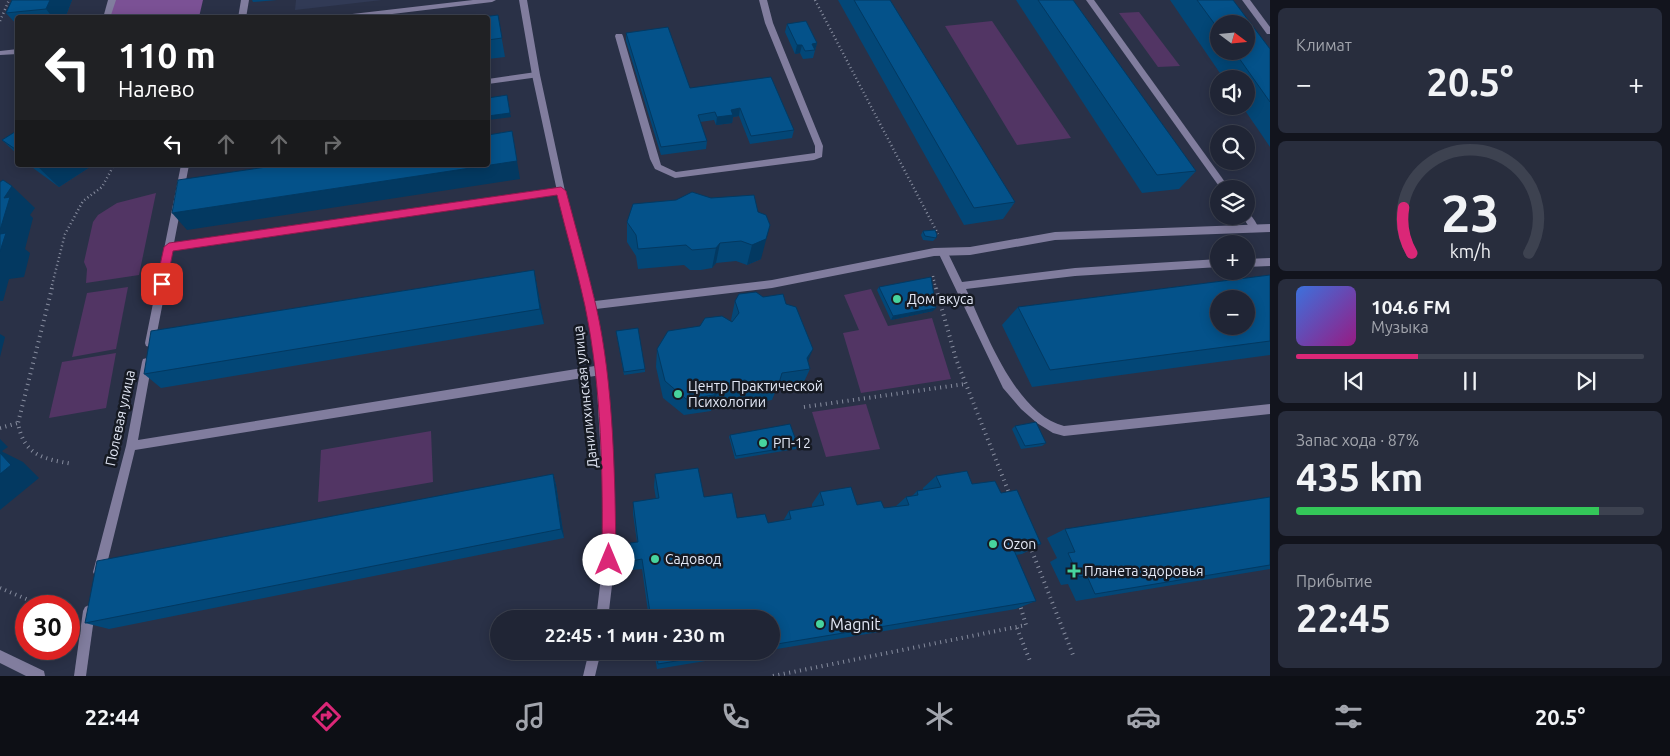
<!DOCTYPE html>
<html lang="ru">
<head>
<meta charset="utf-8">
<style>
  body { margin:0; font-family:Ubuntu,sans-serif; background:#282d3d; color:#f1f3f6; height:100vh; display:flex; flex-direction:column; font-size:19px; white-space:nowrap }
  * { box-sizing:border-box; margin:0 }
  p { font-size:16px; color:#a2a5ad }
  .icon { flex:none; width:28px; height:28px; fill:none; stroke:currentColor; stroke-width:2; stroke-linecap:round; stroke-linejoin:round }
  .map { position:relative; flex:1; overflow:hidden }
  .details { display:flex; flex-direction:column; gap:8px; padding:8px; background:#12141d; width:400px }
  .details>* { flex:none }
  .banner { position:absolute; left:15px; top:15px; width:475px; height:152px; border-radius:5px; box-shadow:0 2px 12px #0003,0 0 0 1px #3d4250; background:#202124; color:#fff; overflow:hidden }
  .needle { width:32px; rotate:106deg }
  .buttons { position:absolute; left:1210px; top:15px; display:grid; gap:10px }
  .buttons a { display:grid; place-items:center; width:45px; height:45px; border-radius:50%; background:#202535; box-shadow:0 2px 12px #0003,0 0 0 1px #3d4250; font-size:25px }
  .speed { position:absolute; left:15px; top:595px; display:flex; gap:10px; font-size:25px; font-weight:700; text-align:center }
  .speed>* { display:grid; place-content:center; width:65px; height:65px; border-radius:50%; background:#202535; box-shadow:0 2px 12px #0003,0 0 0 1px #3d4250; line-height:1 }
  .speed .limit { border:8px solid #d22; background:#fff; color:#111 }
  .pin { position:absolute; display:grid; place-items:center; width:42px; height:42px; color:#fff; margin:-21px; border-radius:10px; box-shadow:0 2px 8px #0006 }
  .me { position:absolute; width:55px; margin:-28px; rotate:0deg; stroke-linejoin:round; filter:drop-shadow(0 0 4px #0008) }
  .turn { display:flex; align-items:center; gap:18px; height:105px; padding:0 20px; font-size:22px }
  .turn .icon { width:65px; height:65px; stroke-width:2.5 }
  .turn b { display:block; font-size:35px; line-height:42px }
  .lanes { display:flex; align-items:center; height:48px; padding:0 20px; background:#0003; justify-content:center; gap:25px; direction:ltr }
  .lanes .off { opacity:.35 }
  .big { font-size:38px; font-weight:600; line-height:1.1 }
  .details .card { flex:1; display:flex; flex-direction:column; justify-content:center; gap:8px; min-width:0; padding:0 18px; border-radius:8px; background:#282d3d }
  .details .dial { align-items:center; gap:0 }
  .dial svg { height:130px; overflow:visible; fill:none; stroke:#3d4250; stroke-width:7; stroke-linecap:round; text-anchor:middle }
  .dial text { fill:#f1f3f6; stroke:none }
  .song { display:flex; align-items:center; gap:15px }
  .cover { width:60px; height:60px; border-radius:8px; background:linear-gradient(135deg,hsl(220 70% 55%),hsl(310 70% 35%)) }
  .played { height:5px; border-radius:2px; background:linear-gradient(90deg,#db2777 35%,#3d4250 35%) }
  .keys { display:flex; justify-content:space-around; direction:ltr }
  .heat { display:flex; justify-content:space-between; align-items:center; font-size:28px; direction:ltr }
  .charge { height:8px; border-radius:4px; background:linear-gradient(90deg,#34c759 87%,#3d4250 0) }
  .trip { position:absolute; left:490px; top:610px; width:290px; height:50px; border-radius:25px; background:#202535; box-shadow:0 2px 12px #0003,0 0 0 1px #3d4250; font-weight:600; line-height:50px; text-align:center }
  .dock { display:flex; height:80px; justify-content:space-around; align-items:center; background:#0d0f15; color:#a2a5ad }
  .dock .icon { width:35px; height:35px }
  .dock .on { color:#db2777 }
  .dock b { font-size:22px; color:#f1f3f6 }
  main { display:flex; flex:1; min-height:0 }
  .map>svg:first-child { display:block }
  .built { fill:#313a55 }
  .green { fill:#523564 }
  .forest { fill:#7b5195 }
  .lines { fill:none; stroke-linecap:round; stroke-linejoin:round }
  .path-far1 { stroke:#878d9f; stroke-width:2.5; stroke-dasharray:1 3; stroke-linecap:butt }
  .path { stroke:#878d9f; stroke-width:4; stroke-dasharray:1 4.5; stroke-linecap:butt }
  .service { fill:#817d9e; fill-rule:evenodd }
  .minor { fill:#817d9e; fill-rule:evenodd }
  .wall { fill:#034777; fill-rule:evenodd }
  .shaded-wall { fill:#033961 }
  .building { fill:#04528a; stroke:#033961; fill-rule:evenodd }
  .route { fill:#db2777; stroke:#8e194d }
  .poi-dot { fill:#47d49e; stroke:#161a23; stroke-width:2 }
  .labels { text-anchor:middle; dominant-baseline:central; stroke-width:5; stroke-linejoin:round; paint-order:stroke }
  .poi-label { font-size:14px; fill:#e3e8f6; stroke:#161a23; text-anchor:start }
  .street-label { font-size:14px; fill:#e3e8f6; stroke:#161a23 }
  .near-poi-label { font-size:16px; fill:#e3e8f6; stroke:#161a23; text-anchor:start }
</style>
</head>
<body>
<main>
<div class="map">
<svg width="1270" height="676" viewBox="0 0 1270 676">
  <rect width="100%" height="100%" fill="#2a3147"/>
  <polygon class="built" points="296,0 382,0 295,10"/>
  <g class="green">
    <polygon points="1139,12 1180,66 1158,67 1119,13"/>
    <polygon points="992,21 1071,138 1017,145 945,26"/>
    <polygon points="156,193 139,275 86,283 87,269 84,262 93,222 98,215 117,203"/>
    <polygon points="128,287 116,349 72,357 87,293"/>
    <polygon points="871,289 888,326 932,318 951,379 861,393 843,333 859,330 844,295"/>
    <polygon points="116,353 106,408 49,418 62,362"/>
    <polygon points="866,404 880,449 826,457 812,412"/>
    <polygon points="431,431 433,482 318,502 321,450"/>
  </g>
  <polygon class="forest" points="114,0 203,0 199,17 107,18"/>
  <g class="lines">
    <g class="path-far1">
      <polyline points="815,0 938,234"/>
      <polyline points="0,21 9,0"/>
      <polyline points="933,276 936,289"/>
      <polyline points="51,289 65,234 83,201 102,187 114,165"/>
    </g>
    <g class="path">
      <path d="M52,288L18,423C24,456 44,459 73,464"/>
      <polyline points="936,288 956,359 1009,493"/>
      <polyline points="804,407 965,384"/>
      <polyline points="0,428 18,423"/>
      <polyline points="1030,546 1073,655"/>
      <polyline points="0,588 43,606"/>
      <polyline points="1017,628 1030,661"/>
      <polyline points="773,676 1026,625 1020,605"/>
    </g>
    <g class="service">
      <polygon points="108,0 116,0 110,18 103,18"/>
      <polygon points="241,0 249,0 246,18 238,18"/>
      <polygon points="759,0 767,0 773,23 823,146 822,157 814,160 675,178 655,169 650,159 615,36 616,34 622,34 623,36 661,165 676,172 815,153 815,146 765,23"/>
      <polygon points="1086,0 1094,0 1230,189 1221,189"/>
      <polygon points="1242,0 1250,0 1270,27 1270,34 1267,34"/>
      <polygon points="536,72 540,75 539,77 488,84 488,79"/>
      <polygon points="181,165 189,165 174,243 561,188 565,191 561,194 173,250 155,343 154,346 150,347 146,346 145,343"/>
      <path d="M1246,213C1252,214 1256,223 1259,228L1257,230H1251L1242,216H1246Z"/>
      <path d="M943,248L946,249L962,282L1075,268L1219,259V267L1075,276L966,289C985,330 1016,415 1064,426L1270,404V414L1064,436L1053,433L1037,423L1021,409L1003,388L938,252Z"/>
      <polygon points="1270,258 1270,266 1246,267 1246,259"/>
      <polygon points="147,358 151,359 152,362 138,440 601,365 605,367 606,370 605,373 601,375 135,450 105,572 103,576 99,578 95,576 93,572 126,446 142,362 143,359"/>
      <polygon points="89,605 93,607 95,611 86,676 74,676 83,611 85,607"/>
      <polygon points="0,650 44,671 45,676 26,676 0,663"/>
    </g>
    <g class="minor">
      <polygon points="473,0 496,0 492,2 359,18 332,18 335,16"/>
      <polygon points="519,0 527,0 540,75 565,191 595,301 772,280 934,248 970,247 1055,232 1270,224 1270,232 1055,240 970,255 934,256 772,288 596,309 606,370 615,495 615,560 608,619 596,619 603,560 603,495 596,370 586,306 557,191 532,75"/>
      <polygon points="18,49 18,54 0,55 0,51"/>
      <polygon points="589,651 601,651 595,676 583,676"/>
    </g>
  </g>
  <g class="wall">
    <polygon points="12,0 72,0 65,18 18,18 18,26 6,13"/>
    <polygon points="252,0 277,0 253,2"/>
    <polygon points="838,0 890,0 1015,202 1003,219 964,225"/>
    <polygon points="1016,0 1073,0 1196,171 1179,189 1142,193"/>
    <path d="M1170,0H1233L1270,49V147L1242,106H1246V79H1224ZM1219,24L1246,51H1219Z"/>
    <polygon points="488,18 501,34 505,57 488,59"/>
    <polygon points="787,24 817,43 813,58 803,59 800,53 795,54 785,32"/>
    <polygon points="626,33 690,88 794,130 792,138 750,144 739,116 733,117 732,123 716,125 714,120 700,122 707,141 706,149 661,155 626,41"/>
    <polygon points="18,130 18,155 2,140"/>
    <polygon points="29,165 93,165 59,187"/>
    <polygon points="754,195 761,259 747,265 736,261 716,263 712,268 701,270 690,270 684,265 638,269 636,256 627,242 627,222 711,198"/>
    <polygon points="923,231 936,238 933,241 923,240 921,235"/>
    <polygon points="534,270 544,324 161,388 144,374"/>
    <polygon points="1270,275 1270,355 1032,387 1002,325 1018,307"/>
    <polygon points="879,287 933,311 891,320 877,290"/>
    <polygon points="735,301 808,362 810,369 802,386 776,390 772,400 751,403 740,397 715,401 711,411 684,415 663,398 656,367 657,349 732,321 731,320"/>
    <polygon points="616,331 645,369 645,372 624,375"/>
    <polygon points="1015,426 1046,443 1042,446 1021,449 1012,429"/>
    <polygon points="730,435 798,446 796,449 735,459 729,437"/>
    <polygon points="553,474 556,485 564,538 109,629 85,623"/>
    <polygon points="655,474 704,497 737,518 768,523 783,521 789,511 812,507 812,504 820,492 857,505 884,508 896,506 906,497 912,496 917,491 923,490 923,488 936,476 972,484 1001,493 1041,544 1022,554 1016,555 1036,601 1016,609 771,650 771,619 649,619 642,569 632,570 630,554 630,543 637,542 633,514 633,502 656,499 654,487"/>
    <polygon points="1270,497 1270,569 1076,601 1068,584 1061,585 1050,562 1057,558 1047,538 1065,529"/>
    <polygon points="654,651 765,651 657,669"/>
  </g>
  <g class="shaded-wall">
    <polygon points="50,0 72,0 65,18 53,18 46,9"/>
    <polygon points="817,43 815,50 812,44"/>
    <polygon points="797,45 802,45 800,53 795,54"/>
    <polygon points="740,108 739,116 733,117 732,123 716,125 717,117 731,110"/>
    <polygon points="510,113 511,117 488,120 488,116"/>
    <polygon points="512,131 520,179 187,230 172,213"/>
    <polygon points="41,165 93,165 59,187 38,167"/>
    <polygon points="12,186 35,208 30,215 33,218 25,249 30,253 24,277 9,279 3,301 0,301 0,230 4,198"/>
    <polygon points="770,225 761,259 747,265 752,245"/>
    <polygon points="720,243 716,263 712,268 716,248"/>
    <polygon points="534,270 537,286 544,324 540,309"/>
    <polygon points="936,308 933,311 891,320 893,316"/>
    <polygon points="0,334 5,337 0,357"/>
    <polygon points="813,349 806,366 807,358"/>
    <polygon points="719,385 715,401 711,411 714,395"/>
    <polygon points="0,439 8,447 2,451 3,452 23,462 39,478 0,510"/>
    <polygon points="553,474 556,485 564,538 561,529"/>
  </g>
  <g class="building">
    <polygon points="12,0 50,0 46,9 6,13"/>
    <polygon points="854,0 890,0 1015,202 974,208"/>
    <polygon points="1038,0 1073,0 1196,171 1157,175"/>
    <polygon points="1197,0 1233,0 1270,49 1270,102 1234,51 1246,51 1246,24 1219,24 1219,30"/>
    <polygon points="498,15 502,38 488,40 488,18 475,18"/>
    <polygon points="806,21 817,43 812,44 815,50 805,51 802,45 797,45 787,24"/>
    <polygon points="668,27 690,88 771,77 794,130 751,136 740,108 731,110 733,115 717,117 715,112 698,115 707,141 661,147 626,33"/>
    <polygon points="507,95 510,113 488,116 488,98"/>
    <polygon points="18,130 18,151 2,140"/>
    <polygon points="512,131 517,161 172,213 178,180 280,165 488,165 488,135"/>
    <polygon points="3,180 12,186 4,198 10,197 0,230 0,182"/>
    <polygon points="692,192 711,198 754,195 758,212 766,215 770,225 766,239 752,245 741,241 720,243 716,248 692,250 686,245 638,249 636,235 627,222 633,204 676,200"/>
    <polygon points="935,230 937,235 936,238 925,236 923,231"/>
    <polygon points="6,233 2,245 0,252 0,234"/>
    <polygon points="534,270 540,309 144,374 151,331"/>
    <path d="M1270,275V341L1050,370L1018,307ZM1219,299H1246V326H1219Z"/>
    <polygon points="931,277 936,308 893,316 879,287"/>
    <polygon points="756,292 763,297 783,294 786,304 796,307 813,349 807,358 810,369 782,373 779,383 757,387 745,380 719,385 714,395 686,399 665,381 657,349 668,331 700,326 705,318 722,316 732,322 739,313 735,301 739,294"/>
    <polygon points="638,328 645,369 624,372 616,331"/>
    <polygon points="1036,422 1046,443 1025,446 1015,426"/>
    <polygon points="790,424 798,446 736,456 730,435"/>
    <polygon points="0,453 11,465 0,474"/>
    <polygon points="698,468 704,497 732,493 737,518 765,514 768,523 791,519 789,511 824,505 820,492 851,487 857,505 881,501 884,508 909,505 906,497 918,495 917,491 941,487 936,476 967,471 972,484 995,481 1001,493 1017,490 1041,544 1013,548 1036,601 771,645 771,619 651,619 642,559 632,561 630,543 638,542 633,502 659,498 655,474"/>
    <polygon points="553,474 561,529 85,623 97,561"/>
    <polygon points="1270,497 1270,565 1095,594 1087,576 1079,577 1068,553 1075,552 1065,529"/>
    <polygon points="656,651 736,651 658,664"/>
  </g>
  <path class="route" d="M561,187L566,191C576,229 587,267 596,306C614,385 615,479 616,560L614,565L609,567L604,565L602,560C603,477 602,388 585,306C577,269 566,232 557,195L173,251L166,287H158L156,284L164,247L169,243Z"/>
  <g class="poi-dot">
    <circle cx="897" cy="299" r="5"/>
    <circle cx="678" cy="394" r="5"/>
    <circle cx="763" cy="443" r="5"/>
    <circle cx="993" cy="544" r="5"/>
    <circle cx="655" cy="559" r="5"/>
    <path d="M1071.5 563.5h5v5h5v5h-5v5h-5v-5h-5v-5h5z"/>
    <circle cx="820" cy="624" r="5"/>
  </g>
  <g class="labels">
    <g class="poi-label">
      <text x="907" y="299">Дом вкуса</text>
      <text x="688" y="386">Центр Практической<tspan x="688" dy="16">Психологии</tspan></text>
      <text x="773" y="443">РП-12</text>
      <text x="1003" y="544">Ozon</text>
      <text x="665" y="559">Садовод</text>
      <text x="1084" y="571">Планета здоровья</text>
    </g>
    <g class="street-label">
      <text transform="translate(585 397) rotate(-96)">Данилихинская улица</text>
      <text transform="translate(120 418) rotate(-78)">Полевая улица</text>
    </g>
    <g class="near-poi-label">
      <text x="830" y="624">Magnit</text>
    </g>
  </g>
</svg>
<div class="buttons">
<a><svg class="needle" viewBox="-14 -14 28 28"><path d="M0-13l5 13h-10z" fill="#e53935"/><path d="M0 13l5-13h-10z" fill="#a2a5ad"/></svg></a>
<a><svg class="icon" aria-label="sound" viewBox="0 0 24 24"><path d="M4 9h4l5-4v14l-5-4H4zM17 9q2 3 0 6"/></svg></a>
<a><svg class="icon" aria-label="search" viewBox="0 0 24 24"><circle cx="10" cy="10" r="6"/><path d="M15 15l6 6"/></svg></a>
<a><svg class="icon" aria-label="layers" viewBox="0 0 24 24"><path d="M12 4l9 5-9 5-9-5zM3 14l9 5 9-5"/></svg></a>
<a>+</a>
<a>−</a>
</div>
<div class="speed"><div class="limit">30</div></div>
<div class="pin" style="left:162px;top:284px;background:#d93025"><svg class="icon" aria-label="arrive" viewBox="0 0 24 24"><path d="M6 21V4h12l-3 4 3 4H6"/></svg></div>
<svg class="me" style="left:609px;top:560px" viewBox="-20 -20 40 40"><circle r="19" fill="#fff"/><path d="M0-13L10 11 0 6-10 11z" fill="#db2777"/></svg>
<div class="trip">22:45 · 1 мин · 230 m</div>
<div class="banner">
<div class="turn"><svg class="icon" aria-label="left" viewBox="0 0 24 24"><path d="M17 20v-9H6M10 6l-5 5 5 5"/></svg><div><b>110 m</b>Налево</div></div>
<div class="lanes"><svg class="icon" aria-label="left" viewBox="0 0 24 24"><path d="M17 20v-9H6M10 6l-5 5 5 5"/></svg><svg class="icon off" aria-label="ahead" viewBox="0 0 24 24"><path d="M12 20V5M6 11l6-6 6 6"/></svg><svg class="icon off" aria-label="ahead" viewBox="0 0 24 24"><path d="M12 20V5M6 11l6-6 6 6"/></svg><svg class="icon off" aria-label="right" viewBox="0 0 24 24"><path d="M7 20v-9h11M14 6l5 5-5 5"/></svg></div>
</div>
</div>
<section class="details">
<div class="card"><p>Климат</p>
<div class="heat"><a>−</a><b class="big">20.5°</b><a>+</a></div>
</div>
<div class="card dial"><svg viewBox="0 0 100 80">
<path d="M14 69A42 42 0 1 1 86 69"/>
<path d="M14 69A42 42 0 0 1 9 41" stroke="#db2777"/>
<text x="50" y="56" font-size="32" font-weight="700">23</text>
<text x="50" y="72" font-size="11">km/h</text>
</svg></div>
<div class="card">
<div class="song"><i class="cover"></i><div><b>104.6 FM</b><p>Музыка</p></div></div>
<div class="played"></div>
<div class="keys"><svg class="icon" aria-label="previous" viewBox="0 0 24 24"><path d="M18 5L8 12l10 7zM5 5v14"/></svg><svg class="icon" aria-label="pause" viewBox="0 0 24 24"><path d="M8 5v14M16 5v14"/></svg><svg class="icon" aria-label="next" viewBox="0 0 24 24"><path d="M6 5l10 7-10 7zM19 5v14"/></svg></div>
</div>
<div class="card"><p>Запас хода · 87%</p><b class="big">435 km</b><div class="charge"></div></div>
<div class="card"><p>Прибытие</p><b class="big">22:45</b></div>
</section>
</main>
<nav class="dock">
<b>22:44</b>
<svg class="icon on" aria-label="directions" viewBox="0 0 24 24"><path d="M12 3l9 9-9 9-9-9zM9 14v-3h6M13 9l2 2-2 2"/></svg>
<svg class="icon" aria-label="music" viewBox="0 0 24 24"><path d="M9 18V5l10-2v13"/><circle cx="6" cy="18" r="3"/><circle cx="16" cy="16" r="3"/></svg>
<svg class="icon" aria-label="phone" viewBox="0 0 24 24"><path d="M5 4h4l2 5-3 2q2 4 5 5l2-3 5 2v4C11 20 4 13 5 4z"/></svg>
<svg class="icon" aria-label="climate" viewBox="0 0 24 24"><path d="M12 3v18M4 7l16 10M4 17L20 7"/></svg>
<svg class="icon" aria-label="car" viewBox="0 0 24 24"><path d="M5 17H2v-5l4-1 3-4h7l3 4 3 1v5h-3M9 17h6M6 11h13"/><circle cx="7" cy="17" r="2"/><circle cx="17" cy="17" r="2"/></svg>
<svg class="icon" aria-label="filters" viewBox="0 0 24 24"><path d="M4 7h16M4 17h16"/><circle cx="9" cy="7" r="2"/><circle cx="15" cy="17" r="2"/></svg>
<b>20.5°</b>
</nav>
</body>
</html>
